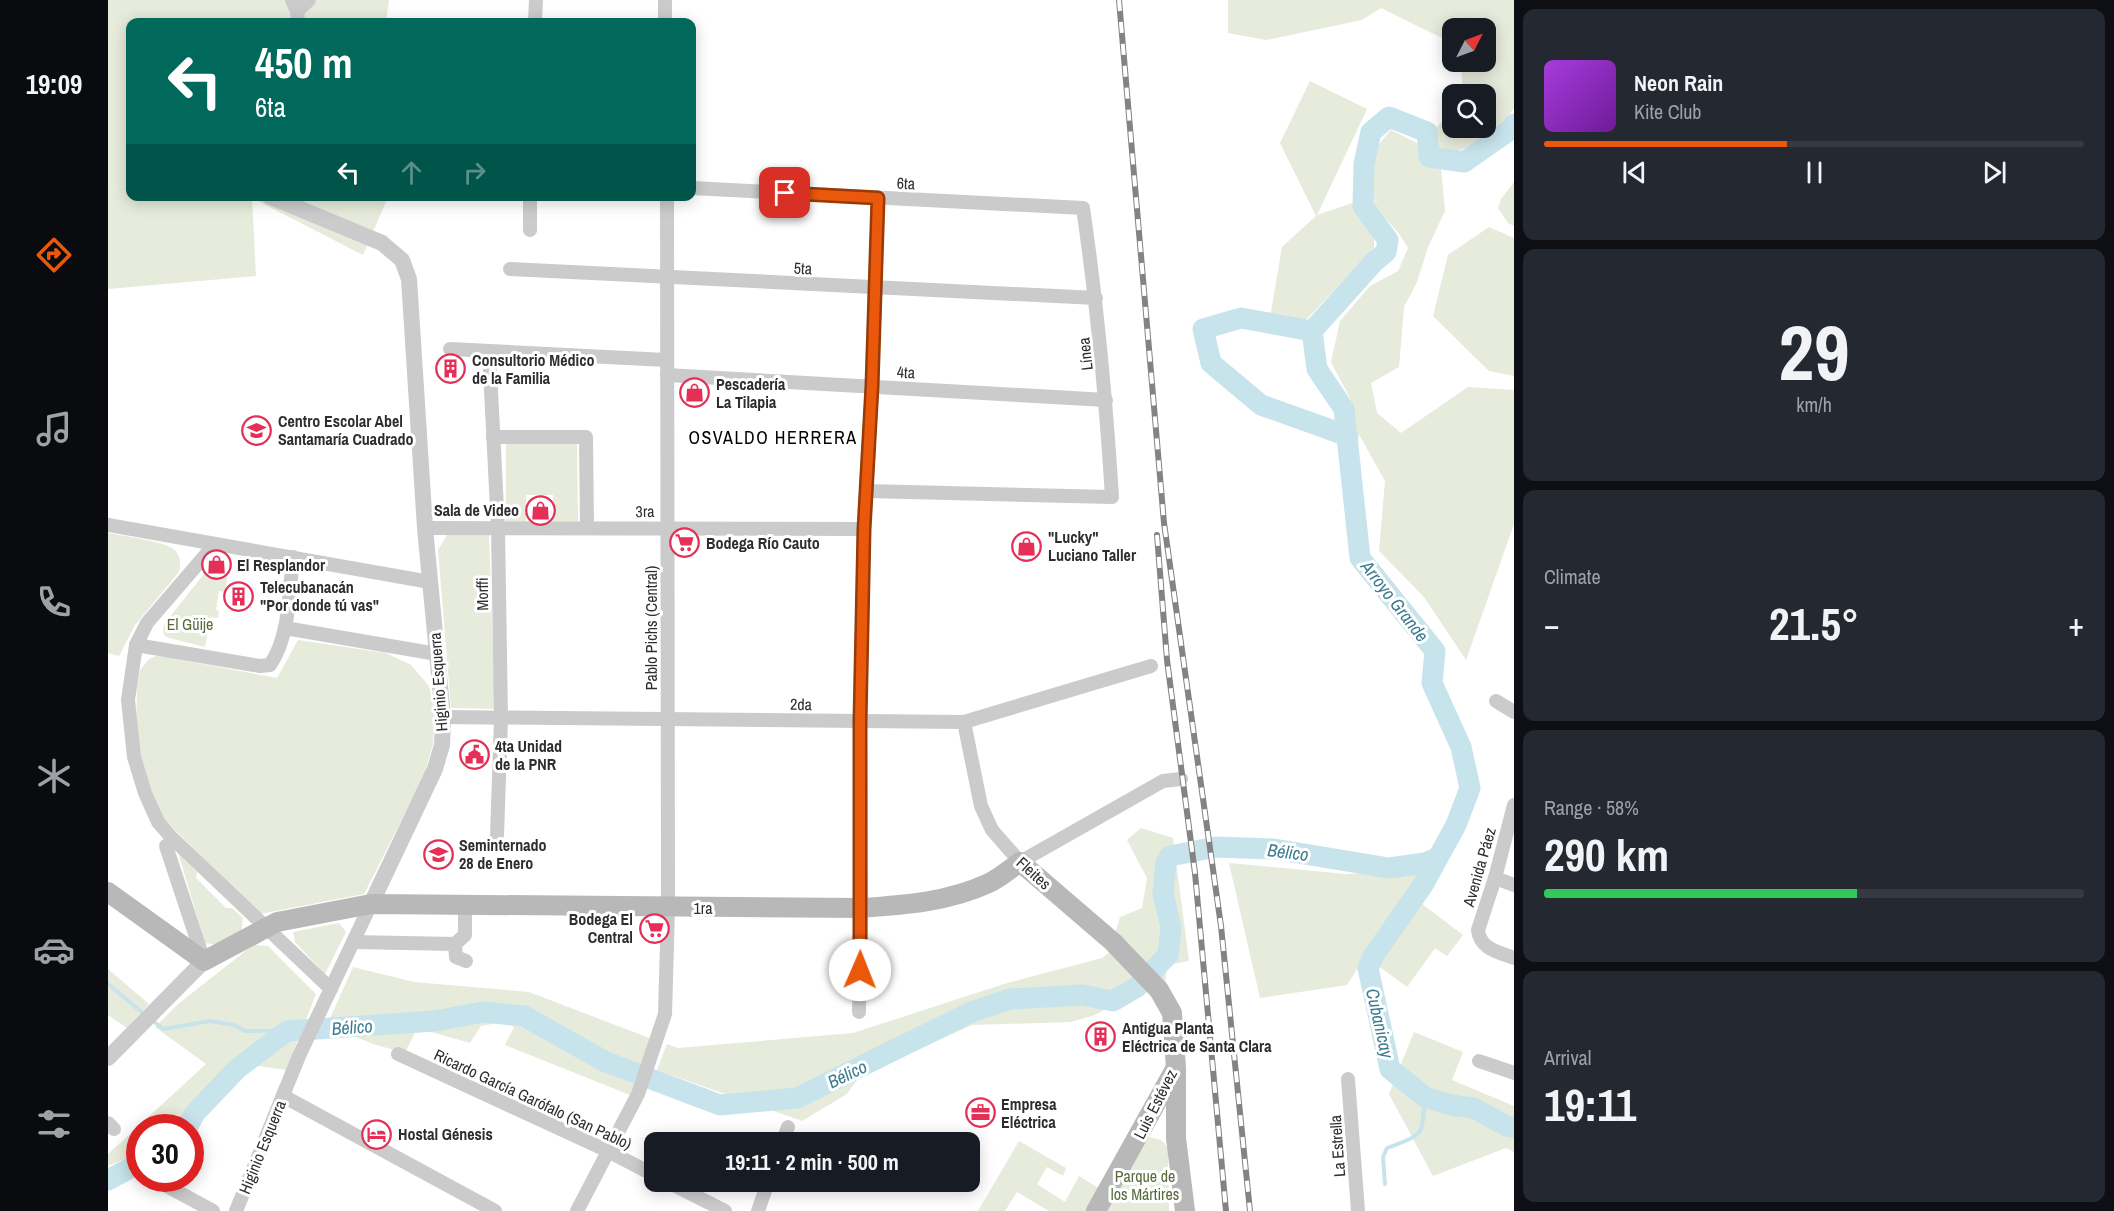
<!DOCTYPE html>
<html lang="en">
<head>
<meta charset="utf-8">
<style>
  body { margin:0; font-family:"Archivo Narrow",sans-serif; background:#242831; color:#f1f3f6; height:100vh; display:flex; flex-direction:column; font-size:22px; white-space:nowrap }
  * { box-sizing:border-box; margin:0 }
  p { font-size:20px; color:#9ea1a6 }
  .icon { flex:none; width:33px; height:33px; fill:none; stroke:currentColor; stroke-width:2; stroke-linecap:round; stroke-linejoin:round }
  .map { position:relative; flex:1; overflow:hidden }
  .drawer { display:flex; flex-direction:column; gap:9px; padding:9px; background:#0d0f14; width:600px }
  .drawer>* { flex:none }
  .banner { position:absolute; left:18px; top:18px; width:570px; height:183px; border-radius:12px; box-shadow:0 3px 15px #0003; background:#00695c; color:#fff; overflow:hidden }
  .needle { width:39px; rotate:48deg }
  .controls { position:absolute; left:1334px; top:18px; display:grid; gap:12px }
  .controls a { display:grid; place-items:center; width:54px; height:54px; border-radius:12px; background:#171b24; box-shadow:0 3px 15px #0003; font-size:30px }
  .speed { position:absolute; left:18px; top:1114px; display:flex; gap:12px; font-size:30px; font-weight:700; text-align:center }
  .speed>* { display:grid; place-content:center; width:78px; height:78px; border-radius:50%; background:#171b24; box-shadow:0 3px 15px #0003; line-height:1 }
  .speed .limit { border:9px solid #d22; background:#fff; color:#111 }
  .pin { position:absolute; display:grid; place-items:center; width:51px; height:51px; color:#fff; margin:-26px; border-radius:12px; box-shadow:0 3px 9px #0006 }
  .me { position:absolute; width:66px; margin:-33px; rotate:1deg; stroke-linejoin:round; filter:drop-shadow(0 0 4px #0008) }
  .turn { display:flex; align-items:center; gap:21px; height:126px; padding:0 30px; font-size:27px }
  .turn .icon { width:78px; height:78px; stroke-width:2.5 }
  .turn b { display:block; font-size:42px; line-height:51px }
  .lanes { display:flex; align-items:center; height:57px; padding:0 30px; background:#0003; justify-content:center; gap:30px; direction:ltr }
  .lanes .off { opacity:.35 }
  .big { font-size:45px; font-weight:800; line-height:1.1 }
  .drawer .widget { flex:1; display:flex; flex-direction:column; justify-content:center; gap:9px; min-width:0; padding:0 21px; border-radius:12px; background:#242831 }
  .drawer .dial { align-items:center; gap:0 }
  .dial b { font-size:78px; line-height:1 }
  .song { display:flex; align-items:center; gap:18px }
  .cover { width:72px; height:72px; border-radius:9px; background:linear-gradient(135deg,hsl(280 70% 55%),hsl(280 70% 35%)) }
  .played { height:6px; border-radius:3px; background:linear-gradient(90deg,#ea580c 45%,#363941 45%) }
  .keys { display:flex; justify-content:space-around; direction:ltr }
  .heat { display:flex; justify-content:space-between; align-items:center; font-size:33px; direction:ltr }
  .charge { height:9px; border-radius:4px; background:linear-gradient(90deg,#34c759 58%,#363941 0) }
  .trip { position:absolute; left:536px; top:1132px; width:336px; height:60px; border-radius:12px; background:#171b24; box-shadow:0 3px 15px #0003; font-weight:800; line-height:60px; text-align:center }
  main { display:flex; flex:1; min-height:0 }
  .tab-bar { display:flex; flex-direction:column; width:108px; justify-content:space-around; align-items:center; background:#090b0e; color:#9ea1a6 }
  .tab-bar .icon { width:42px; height:42px }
  .tab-bar .current { color:#ea580c }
  .tab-bar b { font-size:27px; color:#f1f3f6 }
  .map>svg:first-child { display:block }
  .green { fill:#e6ebdb }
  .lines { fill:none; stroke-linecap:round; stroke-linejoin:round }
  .stream { stroke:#c7e3eb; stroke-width:4 }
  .river { stroke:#c7e3eb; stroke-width:21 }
  .minor { stroke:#cbcbcb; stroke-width:14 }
  .tertiary { stroke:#cbcbcb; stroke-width:16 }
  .secondary { stroke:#b8b8b8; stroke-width:20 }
  .rail-casing { stroke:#838383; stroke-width:6 }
  .rail { stroke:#fff; stroke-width:4; stroke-dasharray:11; stroke-linecap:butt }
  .route-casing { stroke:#983908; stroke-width:15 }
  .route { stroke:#ea580c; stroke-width:10 }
  .labels { text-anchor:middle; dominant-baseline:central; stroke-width:6; stroke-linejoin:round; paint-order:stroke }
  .street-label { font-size:16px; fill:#2e2e2e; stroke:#fff }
  .poi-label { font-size:16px; font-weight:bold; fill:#2e2e2e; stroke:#fff; text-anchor:start }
  .park-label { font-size:16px; fill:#586a3b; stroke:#fff }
  .neighbourhood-label { font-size:18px; letter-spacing:1.5px; fill:#000; stroke:#fff }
  .water-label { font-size:18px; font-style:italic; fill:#3c7c90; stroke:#fff }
</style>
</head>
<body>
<main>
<nav class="tab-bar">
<b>19:09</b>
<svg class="icon current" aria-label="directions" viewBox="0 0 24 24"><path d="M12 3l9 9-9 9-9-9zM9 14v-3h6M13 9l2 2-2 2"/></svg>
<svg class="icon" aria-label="music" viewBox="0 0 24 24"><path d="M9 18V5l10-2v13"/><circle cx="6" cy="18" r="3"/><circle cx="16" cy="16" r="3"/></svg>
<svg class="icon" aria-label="phone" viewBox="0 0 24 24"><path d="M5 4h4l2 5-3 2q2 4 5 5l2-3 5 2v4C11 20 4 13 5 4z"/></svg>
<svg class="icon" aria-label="climate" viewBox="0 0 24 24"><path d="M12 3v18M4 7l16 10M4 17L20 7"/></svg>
<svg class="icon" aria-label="car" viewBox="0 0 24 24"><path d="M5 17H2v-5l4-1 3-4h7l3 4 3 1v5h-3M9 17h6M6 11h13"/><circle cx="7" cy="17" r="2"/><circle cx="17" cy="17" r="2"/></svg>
<svg class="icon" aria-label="filters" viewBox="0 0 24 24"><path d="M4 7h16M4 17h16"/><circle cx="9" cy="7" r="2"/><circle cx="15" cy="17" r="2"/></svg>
</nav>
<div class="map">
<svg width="1406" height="1211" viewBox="0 0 1406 1211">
  <rect width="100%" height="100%" fill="#fff"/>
  <g class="green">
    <polygon points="0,0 281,0 278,22 22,22 22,196 280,197 255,255 144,198 148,276 0,289"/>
    <polygon points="1120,0 1406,0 1406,108 1385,136 1350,151 1325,151 1327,129 1344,110 1344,128 1377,128 1377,94 1355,94 1353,62 1377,62 1377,28 1344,28 1344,43 1273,8 1254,20 1158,40 1120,33"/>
    <polygon points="1202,81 1259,109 1209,215 1244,203 1266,232 1266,248 1195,323 1162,318 1174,247 1208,216 1172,143"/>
    <polygon points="1283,130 1309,143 1314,160 1333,168 1337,211 1320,247 1309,282 1296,307 1291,367 1263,383 1269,413 1293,433 1360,387 1406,390 1406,524 1358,660 1316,597 1271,551 1277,481 1248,429 1243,400 1223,362 1232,321 1262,286 1290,271 1300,248 1292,235 1266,205 1262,176 1268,148"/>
    <polygon points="1406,182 1406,226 1400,223 1390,208 1393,199"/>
    <polygon points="1381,227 1406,238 1406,376 1381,371 1325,316 1340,255"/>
    <polygon points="398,443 469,443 470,521 445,521 445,495 418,495 418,521 398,521"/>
    <path d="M0,533C15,536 51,541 62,547C72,552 74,562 71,572L27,625L11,656L0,653Z"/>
    <polygon points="339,535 381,535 387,709 343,708 330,550"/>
    <polygon points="108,559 122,562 117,592 111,591 108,610 111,611 110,618 102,617 97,647 61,638 56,635 55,629 57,623"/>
    <polygon points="190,640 278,653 303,665 321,686 327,713 325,744 316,776 256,894 152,914 54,817 28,750 29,685 32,670 40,660 48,656 58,657 169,678"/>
    <polygon points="1033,828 1065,838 1081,961 1059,965 1057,985 1007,934 1012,917 1034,908 1039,878 1019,840"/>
    <polygon points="70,852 89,872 88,878 118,908 124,908 135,918 133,932 111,945 97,943"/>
    <polygon points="1121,863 1238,874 1312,871 1239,985 1152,998"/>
    <polygon points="1314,904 1355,935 1339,956 1327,948 1299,987 1269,965"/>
    <polygon points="231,923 238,932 217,974 187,942 185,932"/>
    <polygon points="145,945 160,946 208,994 178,1070 145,1065 118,1075 84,1111 79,1121 72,1128 32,1128 31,1153 0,1166 0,1154 98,1064 47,1027 69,1005"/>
    <polygon points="1003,951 1036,988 987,1015 963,1022 864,1025 751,1077 739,1094 694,1121 549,1070 559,1044 570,1048 745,1033 896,984 994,958"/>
    <polygon points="245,967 306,982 421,992 544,1039 522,1095 397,1045 406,1027 395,1022 373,1026 362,1043 309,1028 297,1053 265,1044 219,1025"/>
    <polygon points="0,969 41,1004 19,1028 0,1015"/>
    <polygon points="1306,1032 1355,1052 1344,1080 1406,1106 1406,1152 1398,1148 1325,1176 1281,1094"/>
    <polygon points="1042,1137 1053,1140 1060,1148 1061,1211 999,1211 1033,1140"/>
    <polygon points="911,1141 958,1168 955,1176 939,1167 929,1184 957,1202 971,1176 992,1189 978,1211 941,1211 909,1192 897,1211 870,1211"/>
  </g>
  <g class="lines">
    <g class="stream">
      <polyline points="0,984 36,1014"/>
      <polyline points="45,1021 55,1029 102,1021 126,1025 137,1031 179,1031"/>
      <path d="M1277,1184L1275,1157L1279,1148C1318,1133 1313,1138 1317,1097"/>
    </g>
    <g class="river">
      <polyline points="1406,124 1405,128 1356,162 1321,157 1319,132 1281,117 1263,132 1256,164 1255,206 1280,240 1278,252 1266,262 1204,331 1209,369 1236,409 1252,558 1327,651 1324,683 1353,747 1362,788 1348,825 1315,885 1266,955 1260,968 1282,1069 1317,1097 1343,1105 1365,1108 1399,1126 1406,1127"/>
      <polyline points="1204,331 1133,318 1095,329 1103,363 1153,405 1240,436"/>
      <polyline points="79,1128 87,1113 129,1069 179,1031 327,1021 375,1012 416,1016 498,1062 612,1105 689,1098 863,1012 902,999 974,995 1005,1001 1029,987 1060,955 1063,928 1055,893 1058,863 1062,856 1108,847 1166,849 1281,868 1317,863 1329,858"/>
      <polyline points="0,1180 32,1163"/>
    </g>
    <g class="minor">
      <polyline points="184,0 189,11 190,22"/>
      <polyline points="557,0 557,22"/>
      <polyline points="189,11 201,0"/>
      <polyline points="427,22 428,0"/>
      <path d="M584,188L975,208C989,304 998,400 1004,497L759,491"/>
      <polyline points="422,230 422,196"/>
      <polyline points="402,269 988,298"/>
      <polyline points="342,349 558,360"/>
      <polyline points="381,351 390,528 393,718 389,836"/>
      <polyline points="559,375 998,400"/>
      <polyline points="385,437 478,437 479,528"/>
      <polyline points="0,525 322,582"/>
      <polyline points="317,528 756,529"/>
      <polyline points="107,544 39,623 28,645 20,700 26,757 37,793 50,822 63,837 223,989"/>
      <polyline points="177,628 329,654"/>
      <path d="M28,645L152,666L162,665C182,636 181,592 185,557"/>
      <polyline points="1388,701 1406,712"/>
      <polyline points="335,717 856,722 1043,666"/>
      <polyline points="856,722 873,806 884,830 912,862 1055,781 1073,779"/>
      <path d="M1406,805L1387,878L1370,930C1372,949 1390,952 1406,958"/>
      <polyline points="58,846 96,961"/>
      <polyline points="1387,878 1406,885"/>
      <polyline points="245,942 347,944 357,935 357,906"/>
      <polyline points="347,944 348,957 358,961"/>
      <polyline points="751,1012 753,908 752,721 756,529 764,386 770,198"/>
      <polyline points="290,1054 500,1151 546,1175"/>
      <polyline points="1371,1061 1406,1073"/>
      <polyline points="1240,1079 1250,1211"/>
      <polyline points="175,1096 387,1211"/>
      <polyline points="0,1123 6,1129"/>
      <polyline points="674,1143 680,1127"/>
      <polyline points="46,1179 105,1211"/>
      <polyline points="560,1182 617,1211"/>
      <polyline points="128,1211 191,1056 263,904"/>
      <polyline points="469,1211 530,1094 557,1014 560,908 559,196"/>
      <polyline points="650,1211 660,1182"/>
    </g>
    <g class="tertiary">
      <polyline points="161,196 274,243 294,260 301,279 317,528 335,717 334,745 327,769 263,904"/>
      <polyline points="0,1058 96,961"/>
    </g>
    <g class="secondary">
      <path d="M0,892L96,961L169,922L263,904L753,908C797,905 840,902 881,883C892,878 902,869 912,862L1005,942L1051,990L1064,1013L1068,1068V1138L1077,1211"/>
      <polyline points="988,1211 1067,1069"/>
    </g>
    <defs>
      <g id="rail">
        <polyline points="1011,0 1056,523 1113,926 1142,1211"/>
        <polyline points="1049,535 1059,660 1087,873 1118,1211"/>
      </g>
    </defs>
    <use href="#rail" class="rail-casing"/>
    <use href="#rail" class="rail"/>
  </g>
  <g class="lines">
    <defs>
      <polyline id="route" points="677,193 770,198 764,386 756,529 752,721 752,970"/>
    </defs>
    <use href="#route" class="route-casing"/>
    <use href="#route" class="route"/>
  </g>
  <defs>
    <symbol id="building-ring" viewBox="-11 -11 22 22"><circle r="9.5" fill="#fff" stroke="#e52f57" stroke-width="1.5"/><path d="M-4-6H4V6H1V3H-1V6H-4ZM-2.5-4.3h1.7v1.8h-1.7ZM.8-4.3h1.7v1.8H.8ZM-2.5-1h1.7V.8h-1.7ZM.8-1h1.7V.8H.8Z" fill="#e52f57"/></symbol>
    <symbol id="shop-ring" viewBox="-11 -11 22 22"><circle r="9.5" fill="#fff" stroke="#e52f57" stroke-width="1.5"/><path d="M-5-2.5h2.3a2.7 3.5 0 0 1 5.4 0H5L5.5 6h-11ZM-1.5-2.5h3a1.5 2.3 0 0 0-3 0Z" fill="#e52f57"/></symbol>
    <symbol id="school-ring" viewBox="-11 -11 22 22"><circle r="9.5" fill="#fff" stroke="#e52f57" stroke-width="1.5"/><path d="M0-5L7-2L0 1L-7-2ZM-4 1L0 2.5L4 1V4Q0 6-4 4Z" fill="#e52f57"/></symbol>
    <symbol id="supermarket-ring" viewBox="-11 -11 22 22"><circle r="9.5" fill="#fff" stroke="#e52f57" stroke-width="1.5"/><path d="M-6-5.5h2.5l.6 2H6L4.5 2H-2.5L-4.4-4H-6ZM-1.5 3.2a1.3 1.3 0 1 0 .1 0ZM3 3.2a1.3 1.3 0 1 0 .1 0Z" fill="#e52f57"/></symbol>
    <symbol id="civic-ring" viewBox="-11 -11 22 22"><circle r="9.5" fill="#fff" stroke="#e52f57" stroke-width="1.5"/><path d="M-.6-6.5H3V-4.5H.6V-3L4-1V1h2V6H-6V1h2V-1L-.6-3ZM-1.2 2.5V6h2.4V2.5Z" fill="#e52f57"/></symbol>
    <symbol id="office-ring" viewBox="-11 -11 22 22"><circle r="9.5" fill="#fff" stroke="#e52f57" stroke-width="1.5"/><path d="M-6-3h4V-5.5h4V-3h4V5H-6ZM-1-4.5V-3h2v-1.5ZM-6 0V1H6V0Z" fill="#e52f57"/></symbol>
    <symbol id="hotel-ring" viewBox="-11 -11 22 22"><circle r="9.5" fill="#fff" stroke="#e52f57" stroke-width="1.5"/><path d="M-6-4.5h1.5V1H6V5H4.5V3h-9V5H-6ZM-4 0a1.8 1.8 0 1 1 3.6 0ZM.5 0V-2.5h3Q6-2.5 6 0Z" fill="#e52f57"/></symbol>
  </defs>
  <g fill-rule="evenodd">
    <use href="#building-ring" x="326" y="352" width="33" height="33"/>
    <use href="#shop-ring" x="570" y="376" width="33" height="33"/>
    <use href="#school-ring" x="132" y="414" width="33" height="33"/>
    <use href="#shop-ring" x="416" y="494" width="33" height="33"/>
    <use href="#supermarket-ring" x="560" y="526" width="33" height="33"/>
    <use href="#shop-ring" x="902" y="530" width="33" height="33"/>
    <use href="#shop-ring" x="92" y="548" width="33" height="33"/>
    <use href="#building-ring" x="114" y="580" width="33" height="33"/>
    <use href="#civic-ring" x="350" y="738" width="33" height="33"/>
    <use href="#school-ring" x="314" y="838" width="33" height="33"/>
    <use href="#supermarket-ring" x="530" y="912" width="33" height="33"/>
    <use href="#building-ring" x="976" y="1020" width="33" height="33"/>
    <use href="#office-ring" x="856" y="1096" width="33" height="33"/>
    <use href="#hotel-ring" x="252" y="1118" width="33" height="33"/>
  </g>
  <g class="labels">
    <g class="street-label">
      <text transform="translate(798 183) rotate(3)">6ta</text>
      <text transform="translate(695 268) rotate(3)">5ta</text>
      <text transform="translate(977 354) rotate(-96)">Línea</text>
      <text transform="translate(798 372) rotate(3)">4ta</text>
      <text transform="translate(537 511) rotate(-1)">3ra</text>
      <text transform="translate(374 594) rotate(-91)">Morffi</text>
      <text transform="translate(543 628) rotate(-90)">Pablo Pichs (Central)</text>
      <text transform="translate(330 682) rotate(-94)">Higinio Esquerra</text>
      <text transform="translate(693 704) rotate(1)">2da</text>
      <text transform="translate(1371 867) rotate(-74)">Avenida Páez</text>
      <text transform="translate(926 873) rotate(42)">Fleites</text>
      <text x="595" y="908">1ra</text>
      <text transform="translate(425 1099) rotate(25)">Ricardo García Garófalo (San Pablo)</text>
      <text transform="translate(1047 1104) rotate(-63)">Luis Estévez</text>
      <text transform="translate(1229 1146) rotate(-94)">La Estrella</text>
      <text transform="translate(154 1147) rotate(-68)">Higinio Esquerra</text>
    </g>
    <g class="poi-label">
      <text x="364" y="360">Consultorio Médico<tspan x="364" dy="18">de la Familia</tspan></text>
      <text x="608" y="384">Pescadería<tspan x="608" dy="18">La Tilapia</tspan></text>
      <text x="170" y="421">Centro Escolar Abel<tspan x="170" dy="18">Santamaría Cuadrado</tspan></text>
      <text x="411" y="510" text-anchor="end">Sala de Video</text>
      <text x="940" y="537">"Lucky"<tspan x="940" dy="18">Luciano Taller</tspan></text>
      <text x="598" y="543">Bodega Río Cauto</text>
      <text x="129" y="565">El Resplandor</text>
      <text x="152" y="587">Telecubanacán<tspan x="152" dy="18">"Por donde tú vas"</tspan></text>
      <text x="387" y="746">4ta Unidad<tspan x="387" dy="18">de la PNR</tspan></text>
      <text x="351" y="845">Seminternado<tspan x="351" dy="18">28 de Enero</tspan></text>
      <text x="525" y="919" text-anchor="end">Bodega El<tspan x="525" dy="18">Central</tspan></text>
      <text x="1014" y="1028">Antigua Planta<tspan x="1014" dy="18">Eléctrica de Santa Clara</tspan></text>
      <text x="893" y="1104">Empresa<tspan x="893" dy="18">Eléctrica</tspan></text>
      <text x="290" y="1134">Hostal Génesis</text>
    </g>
    <g class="park-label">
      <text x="82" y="624">El Güije</text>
      <text x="1037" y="1176">Parque de<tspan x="1037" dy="18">los Mártires</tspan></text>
    </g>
    <g class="neighbourhood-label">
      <text x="665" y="437">OSVALDO HERRERA</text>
    </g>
    <g class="water-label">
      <text transform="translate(1287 601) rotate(52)">Arroyo Grande</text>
      <text transform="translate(1180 852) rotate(7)">Bélico</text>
      <text transform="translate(1272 1023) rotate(77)">Cubanicay</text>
      <text transform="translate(244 1027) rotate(-4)">Bélico</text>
      <text transform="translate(739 1074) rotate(-26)">Bélico</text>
    </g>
  </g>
</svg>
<div class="controls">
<a><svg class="needle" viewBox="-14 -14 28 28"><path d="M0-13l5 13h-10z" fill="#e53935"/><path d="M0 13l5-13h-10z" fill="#9ea1a6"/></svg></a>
<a><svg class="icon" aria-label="search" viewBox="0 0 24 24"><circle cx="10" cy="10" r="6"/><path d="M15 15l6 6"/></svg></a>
</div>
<div class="speed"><div class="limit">30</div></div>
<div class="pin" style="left:677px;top:193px;background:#d93025"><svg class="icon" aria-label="arrive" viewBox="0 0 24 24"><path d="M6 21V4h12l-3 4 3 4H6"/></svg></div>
<svg class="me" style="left:752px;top:970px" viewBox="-20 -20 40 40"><circle r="19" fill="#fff"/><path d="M0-13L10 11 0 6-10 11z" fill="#ea580c"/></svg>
<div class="trip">19:11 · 2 min · 500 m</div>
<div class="banner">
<div class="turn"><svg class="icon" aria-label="left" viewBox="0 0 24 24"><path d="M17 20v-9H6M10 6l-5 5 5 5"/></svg><div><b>450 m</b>6ta</div></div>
<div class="lanes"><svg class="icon" aria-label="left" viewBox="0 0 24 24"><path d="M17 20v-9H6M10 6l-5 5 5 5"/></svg><svg class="icon off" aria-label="ahead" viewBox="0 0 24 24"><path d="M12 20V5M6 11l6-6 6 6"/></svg><svg class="icon off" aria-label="right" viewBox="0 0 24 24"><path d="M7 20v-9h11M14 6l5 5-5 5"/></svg></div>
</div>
</div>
<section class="drawer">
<div class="widget">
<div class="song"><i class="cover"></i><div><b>Neon Rain</b><p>Kite Club</p></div></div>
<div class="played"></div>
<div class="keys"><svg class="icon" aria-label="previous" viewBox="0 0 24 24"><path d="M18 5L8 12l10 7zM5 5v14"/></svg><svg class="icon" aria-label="pause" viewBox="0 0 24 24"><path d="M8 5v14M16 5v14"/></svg><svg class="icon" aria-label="next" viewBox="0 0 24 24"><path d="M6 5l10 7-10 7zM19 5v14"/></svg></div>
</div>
<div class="widget dial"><b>29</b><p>km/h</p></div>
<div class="widget"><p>Climate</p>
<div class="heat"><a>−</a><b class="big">21.5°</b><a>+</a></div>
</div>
<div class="widget"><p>Range · 58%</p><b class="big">290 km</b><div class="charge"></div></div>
<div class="widget"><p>Arrival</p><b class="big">19:11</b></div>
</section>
</main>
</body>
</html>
